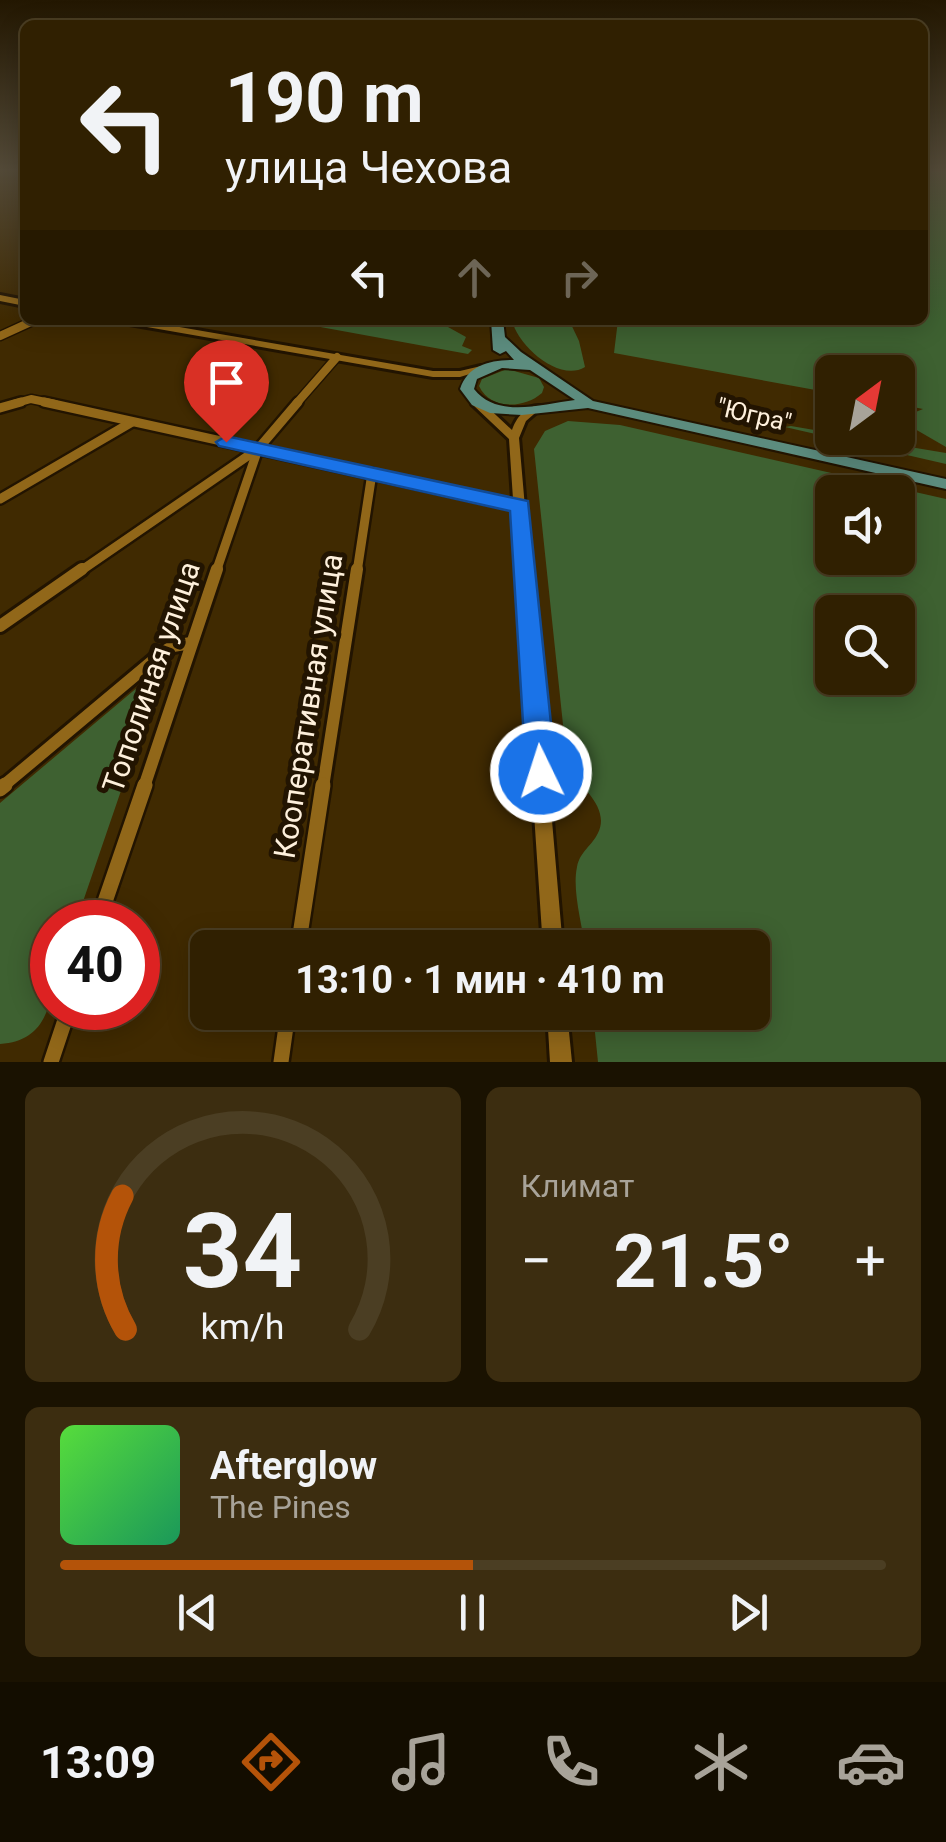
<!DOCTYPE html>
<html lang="ru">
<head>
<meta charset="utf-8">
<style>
  body { margin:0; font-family:Roboto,sans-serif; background:#3c2d10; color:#f1f3f6; height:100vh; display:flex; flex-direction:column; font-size:38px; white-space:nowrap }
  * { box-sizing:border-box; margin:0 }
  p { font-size:32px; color:#a8a399 }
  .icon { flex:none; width:55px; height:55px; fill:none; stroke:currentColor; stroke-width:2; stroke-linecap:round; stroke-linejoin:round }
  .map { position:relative; height:1062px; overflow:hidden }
  .side { display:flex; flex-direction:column; gap:25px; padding:25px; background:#1a1201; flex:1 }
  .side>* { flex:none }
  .guide { position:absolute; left:20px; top:20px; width:908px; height:305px; border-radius:15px; box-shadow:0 5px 25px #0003,0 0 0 2px #4b3e23; background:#302001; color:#f1f3f6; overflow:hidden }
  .needle { width:65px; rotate:32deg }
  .tools { position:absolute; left:815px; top:355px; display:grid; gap:20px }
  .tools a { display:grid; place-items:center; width:100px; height:100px; border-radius:15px; background:#302001; box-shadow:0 5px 25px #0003,0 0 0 2px #4b3e23; font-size:50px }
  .speed { position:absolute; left:30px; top:900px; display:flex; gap:20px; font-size:50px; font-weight:700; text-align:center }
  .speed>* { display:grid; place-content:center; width:130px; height:130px; border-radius:50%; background:#302001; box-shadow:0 5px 25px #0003,0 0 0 2px #4b3e23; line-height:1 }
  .speed .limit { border:15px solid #d22; background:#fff; color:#111 }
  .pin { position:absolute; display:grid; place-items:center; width:85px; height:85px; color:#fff; margin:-102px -42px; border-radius:50% 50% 50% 0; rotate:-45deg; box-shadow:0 0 10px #0007 }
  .pin .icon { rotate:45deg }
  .me { position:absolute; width:110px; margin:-55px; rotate:356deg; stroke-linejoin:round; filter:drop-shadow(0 0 8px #0008) }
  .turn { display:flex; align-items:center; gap:35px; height:210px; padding:0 40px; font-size:45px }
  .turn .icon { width:130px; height:130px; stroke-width:2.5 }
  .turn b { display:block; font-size:70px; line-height:85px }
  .lanes { display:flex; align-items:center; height:95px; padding:0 40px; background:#0003; justify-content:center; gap:50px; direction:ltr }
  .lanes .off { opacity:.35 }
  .big { font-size:75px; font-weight:700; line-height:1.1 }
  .side .card { flex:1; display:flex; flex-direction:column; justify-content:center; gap:15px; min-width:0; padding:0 35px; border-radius:15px; background:#3c2d10 }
  .side .dial { align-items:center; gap:0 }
  .dial svg { height:260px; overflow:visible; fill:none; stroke:#4b3e23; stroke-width:7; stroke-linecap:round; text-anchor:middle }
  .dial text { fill:#f1f3f6; stroke:none }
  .song { display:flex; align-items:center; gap:30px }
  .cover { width:120px; height:120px; border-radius:15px; background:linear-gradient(135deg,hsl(110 70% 55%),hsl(150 70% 35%)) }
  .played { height:10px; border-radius:5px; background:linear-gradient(90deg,#b45309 50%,#4b3e23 50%) }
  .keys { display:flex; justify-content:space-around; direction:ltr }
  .heat { display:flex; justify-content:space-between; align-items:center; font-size:55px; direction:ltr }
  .side .tiles { flex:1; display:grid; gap:25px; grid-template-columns:1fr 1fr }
  .card:last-child { grid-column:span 2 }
  .trip { position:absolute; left:190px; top:930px; width:580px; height:100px; border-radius:15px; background:#302001; box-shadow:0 5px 25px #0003,0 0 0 2px #4b3e23; font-weight:700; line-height:100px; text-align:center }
  .tab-bar { display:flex; height:160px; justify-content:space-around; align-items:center; background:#130d00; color:#a8a399 }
  .tab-bar .icon { width:70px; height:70px }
  .tab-bar .active { color:#b45309 }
  .tab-bar b { font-size:45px; color:#f1f3f6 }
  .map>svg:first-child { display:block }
  .green { fill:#3e6131; fill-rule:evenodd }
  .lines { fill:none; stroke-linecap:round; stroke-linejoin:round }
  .minor-far3-casing { stroke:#221401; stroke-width:11 }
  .minor-far2-casing { stroke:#221401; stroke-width:14 }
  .minor-far1-casing { stroke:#221401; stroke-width:18 }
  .minor-casing { stroke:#221401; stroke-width:20 }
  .tertiary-casing { stroke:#221401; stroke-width:6 }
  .trunk-casing { stroke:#221401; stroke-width:4 }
  .minor-far3 { stroke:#916719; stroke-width:8 }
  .minor-far2 { stroke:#916719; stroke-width:9 }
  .minor-far1 { stroke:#916719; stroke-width:12 }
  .minor { stroke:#916719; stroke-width:15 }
  .tertiary { fill:#916719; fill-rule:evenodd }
  .trunk { fill:#5c8c7e; fill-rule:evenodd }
  .route { fill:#1a73e8; stroke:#114b97; stroke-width:2.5 }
  .labels { text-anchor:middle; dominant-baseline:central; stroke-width:10; stroke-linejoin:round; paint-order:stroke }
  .street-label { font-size:25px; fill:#fef0dc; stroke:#221401 }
  .near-street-label { font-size:30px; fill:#fef0dc; stroke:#221401 }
</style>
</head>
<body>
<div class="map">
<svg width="946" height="1062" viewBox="0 0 946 1062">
  <rect width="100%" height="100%" fill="#402a01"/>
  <g class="green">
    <polygon points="923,171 946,171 946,447 908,425 906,416 923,409 898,404 898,372 832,372 832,393 614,353 618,320 922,320"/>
    <polygon points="282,320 383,320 420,327 448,327 466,337 462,346 472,350 468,354"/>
    <path d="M512,320H569L579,341L585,367C559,383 517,345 512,320Z"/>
    <path d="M507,369L539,378L544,387L542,393C524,409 490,410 479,386L482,379Z"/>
    <path d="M568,421L620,425L946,499V1062H598L593,1013L752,1012V948L585,947C582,924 572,890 577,867C580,851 592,846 598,833C610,809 583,787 568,772L534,449L545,431ZM832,492H898V558H832ZM832,612H898V678H832Z"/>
    <polygon points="791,426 832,433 832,438 856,438 946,453 946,464 785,427"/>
    <path d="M161,674L76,922H52C52,970 64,1040 0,1044V803L151,676Z"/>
  </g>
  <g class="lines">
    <defs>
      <g id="minor-far3">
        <polyline points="0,336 35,320"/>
        <polyline points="13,404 31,399 55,404"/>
        <polyline points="296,404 337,357"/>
      </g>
      <g id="minor-far2">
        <polyline points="44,402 521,507"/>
        <polyline points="0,408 21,402"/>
        <polyline points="0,499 132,422"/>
        <polyline points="79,572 258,449 298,402"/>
        <polyline points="216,572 258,449"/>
        <polyline points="357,572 372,473"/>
      </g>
      <g id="minor-far1">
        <polyline points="0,626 82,569"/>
        <polyline points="2,787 162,653 173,646 191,643"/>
        <polyline points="144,787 217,569"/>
        <polyline points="323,787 357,569"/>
      </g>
      <g id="minor">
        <polyline points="0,789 5,785"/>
        <polyline points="98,922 145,785"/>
        <polyline points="298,948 323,785"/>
        <polyline points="51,1062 69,1008"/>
        <polyline points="281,1062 288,1012"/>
      </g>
      <g id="tertiary">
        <polygon points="0,295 25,300 25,306 0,301"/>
        <polygon points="120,320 139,320 433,371 460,371 481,366 486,369 460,377 433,377 124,323"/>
        <path d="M476,399L480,400L512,430C516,418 526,405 540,406L541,408L526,421L519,438L563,948H543L509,439L472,404V400Z"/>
        <polygon points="547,1012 567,1012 572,1062 550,1062"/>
      </g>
      <path id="trunk" d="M491,320H503L505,337L521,352L593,401L946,479V489L588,408L522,415L490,413L472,405L460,389C468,365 490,360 514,360L506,351L500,354L493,350ZM502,368L530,370L575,400C541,404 498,419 474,389L477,379Z"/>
    </defs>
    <use href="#minor-far3" class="minor-far3-casing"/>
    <use href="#minor-far2" class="minor-far2-casing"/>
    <use href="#minor-far1" class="minor-far1-casing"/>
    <use href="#minor" class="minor-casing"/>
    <use href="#tertiary" class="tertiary-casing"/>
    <use href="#trunk" class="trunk-casing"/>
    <use href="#minor-far3" class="minor-far3"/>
    <use href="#minor-far2" class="minor-far2"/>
    <use href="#minor-far1" class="minor-far1"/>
    <use href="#minor" class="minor"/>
    <use href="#tertiary" class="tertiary"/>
    <use href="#trunk" class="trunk"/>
  </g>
  <linearGradient id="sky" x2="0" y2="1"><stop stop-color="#231701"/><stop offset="0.53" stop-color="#534a38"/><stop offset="1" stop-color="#534a38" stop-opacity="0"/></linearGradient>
  <rect width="946" height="320" fill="url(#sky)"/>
  <polygon class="route" points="226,436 528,501 556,772 551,781 541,785 530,781 526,772 510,511 219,446 216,442"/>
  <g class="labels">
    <g class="street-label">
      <text transform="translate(754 415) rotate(13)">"Югра"</text>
    </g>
    <g class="near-street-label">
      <text transform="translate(151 677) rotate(-71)">Тополиная улица</text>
      <text transform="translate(308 706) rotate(-81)">Кооперативная улица</text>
    </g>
  </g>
</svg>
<div class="tools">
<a><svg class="needle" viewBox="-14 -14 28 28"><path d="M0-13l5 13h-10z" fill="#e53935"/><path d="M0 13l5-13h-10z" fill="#a8a399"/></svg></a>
<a><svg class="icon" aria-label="sound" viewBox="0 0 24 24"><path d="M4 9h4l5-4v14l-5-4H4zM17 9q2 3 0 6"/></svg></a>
<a><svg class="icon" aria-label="search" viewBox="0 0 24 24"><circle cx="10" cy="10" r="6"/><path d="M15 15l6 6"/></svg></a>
</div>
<div class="speed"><div class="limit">40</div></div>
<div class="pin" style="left:226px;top:442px;background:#d93025"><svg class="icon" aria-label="arrive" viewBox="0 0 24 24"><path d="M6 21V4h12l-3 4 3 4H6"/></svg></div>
<svg class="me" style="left:541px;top:772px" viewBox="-20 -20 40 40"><circle r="17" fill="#1a73e8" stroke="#fff" stroke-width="3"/><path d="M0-11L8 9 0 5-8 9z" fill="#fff"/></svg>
<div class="trip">13:10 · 1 мин · 410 m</div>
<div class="guide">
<div class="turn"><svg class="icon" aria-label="left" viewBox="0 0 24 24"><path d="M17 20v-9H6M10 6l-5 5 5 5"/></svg><div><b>190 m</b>улица Чехова</div></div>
<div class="lanes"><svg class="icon" aria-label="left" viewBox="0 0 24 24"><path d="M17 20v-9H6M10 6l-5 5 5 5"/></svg><svg class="icon off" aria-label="ahead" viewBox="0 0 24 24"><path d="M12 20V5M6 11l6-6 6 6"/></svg><svg class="icon off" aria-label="right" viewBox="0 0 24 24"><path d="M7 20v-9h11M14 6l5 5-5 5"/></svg></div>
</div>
</div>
<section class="side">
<div class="tiles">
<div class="card dial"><svg viewBox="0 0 100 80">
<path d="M14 69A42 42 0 1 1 86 69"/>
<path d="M14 69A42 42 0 0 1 13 28" stroke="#b45309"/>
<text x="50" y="56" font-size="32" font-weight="700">34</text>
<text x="50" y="72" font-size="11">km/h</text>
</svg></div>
<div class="card"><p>Климат</p>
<div class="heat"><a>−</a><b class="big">21.5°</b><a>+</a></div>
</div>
<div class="card">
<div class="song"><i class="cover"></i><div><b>Afterglow</b><p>The Pines</p></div></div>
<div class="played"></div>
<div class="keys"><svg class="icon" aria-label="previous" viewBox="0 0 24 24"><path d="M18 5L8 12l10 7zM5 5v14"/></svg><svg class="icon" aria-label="pause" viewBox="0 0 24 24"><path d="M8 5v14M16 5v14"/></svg><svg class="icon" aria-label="next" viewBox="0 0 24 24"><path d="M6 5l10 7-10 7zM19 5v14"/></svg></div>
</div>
</div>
</section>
<nav class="tab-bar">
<b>13:09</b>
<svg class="icon active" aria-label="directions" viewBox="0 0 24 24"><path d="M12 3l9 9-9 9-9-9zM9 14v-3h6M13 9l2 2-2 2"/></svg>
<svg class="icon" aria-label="music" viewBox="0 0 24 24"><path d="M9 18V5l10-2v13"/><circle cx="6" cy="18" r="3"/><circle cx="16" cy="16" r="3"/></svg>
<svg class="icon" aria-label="phone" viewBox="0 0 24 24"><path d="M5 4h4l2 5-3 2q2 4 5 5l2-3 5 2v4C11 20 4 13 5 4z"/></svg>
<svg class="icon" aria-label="climate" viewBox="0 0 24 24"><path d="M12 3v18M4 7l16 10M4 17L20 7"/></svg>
<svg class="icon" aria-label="car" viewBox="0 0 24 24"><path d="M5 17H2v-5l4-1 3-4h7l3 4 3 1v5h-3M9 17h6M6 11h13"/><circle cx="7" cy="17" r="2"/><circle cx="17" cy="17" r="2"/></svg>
</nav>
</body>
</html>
